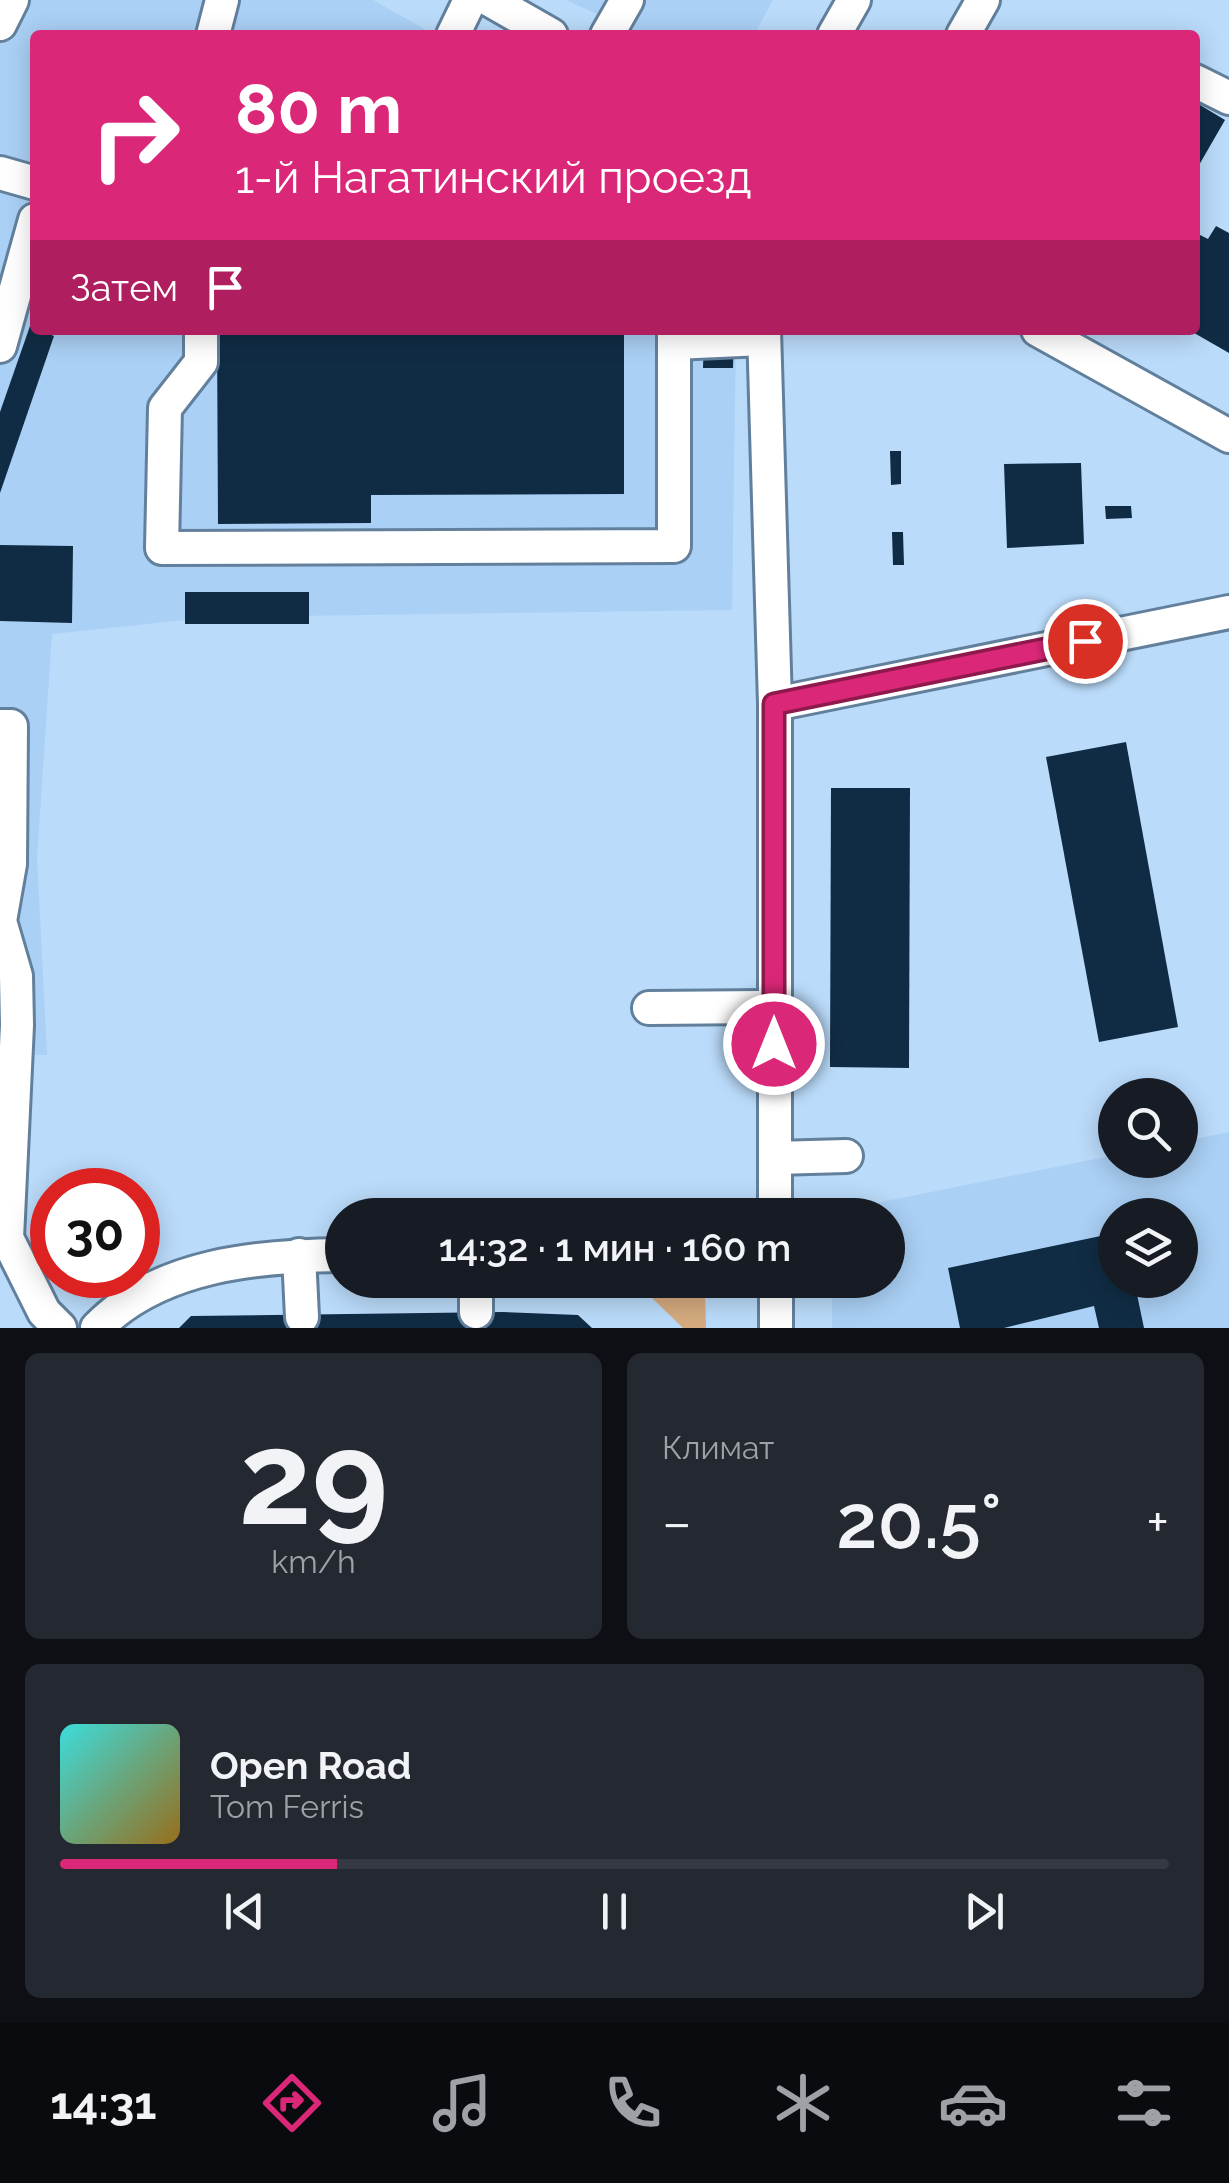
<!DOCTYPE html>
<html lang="ru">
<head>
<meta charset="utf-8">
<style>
  body { margin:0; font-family:Raleway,sans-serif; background:#242831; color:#f1f3f6; height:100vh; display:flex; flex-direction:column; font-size:38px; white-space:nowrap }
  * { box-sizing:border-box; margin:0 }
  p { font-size:32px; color:#9ea1a6 }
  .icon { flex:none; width:55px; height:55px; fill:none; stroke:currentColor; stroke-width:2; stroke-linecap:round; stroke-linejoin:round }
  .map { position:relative; height:1328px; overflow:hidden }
  .panel { display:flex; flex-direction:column; gap:25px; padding:25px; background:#0d0f14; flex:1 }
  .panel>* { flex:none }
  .guide { position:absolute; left:30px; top:30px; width:1170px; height:305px; border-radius:10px; box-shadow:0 5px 25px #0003; background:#db2777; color:#fff; overflow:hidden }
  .buttons { position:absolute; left:1098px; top:1078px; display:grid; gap:20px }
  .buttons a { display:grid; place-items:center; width:100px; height:100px; border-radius:50%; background:#171b24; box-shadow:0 5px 25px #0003; font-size:50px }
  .speed { position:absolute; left:30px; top:1168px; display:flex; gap:20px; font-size:50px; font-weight:700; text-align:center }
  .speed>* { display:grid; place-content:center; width:130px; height:130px; border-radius:50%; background:#171b24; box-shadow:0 5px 25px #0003; line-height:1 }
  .speed .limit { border:15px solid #d22; background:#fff; color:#111 }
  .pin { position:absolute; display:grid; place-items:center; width:85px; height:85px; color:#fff; margin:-42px; border:5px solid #fff; border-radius:50%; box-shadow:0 2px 10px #0007 }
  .me { position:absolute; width:110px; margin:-55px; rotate:0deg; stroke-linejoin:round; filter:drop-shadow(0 0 8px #0008) }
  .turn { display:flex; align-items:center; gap:35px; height:210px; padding:0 40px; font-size:45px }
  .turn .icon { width:130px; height:130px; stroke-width:2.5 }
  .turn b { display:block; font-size:70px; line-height:85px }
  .then { display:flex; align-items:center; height:95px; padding:0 40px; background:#0003; gap:20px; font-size:38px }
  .big { font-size:75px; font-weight:600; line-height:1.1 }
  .panel .card { flex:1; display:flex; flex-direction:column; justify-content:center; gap:15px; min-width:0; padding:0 35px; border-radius:15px; background:#242831 }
  .panel .dial { align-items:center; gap:0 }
  .dial b { font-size:130px; line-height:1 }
  .song { display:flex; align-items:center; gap:30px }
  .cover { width:120px; height:120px; border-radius:15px; background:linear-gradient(135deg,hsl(180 70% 55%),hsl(40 70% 35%)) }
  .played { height:10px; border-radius:5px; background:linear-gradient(90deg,#db2777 25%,#363941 25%) }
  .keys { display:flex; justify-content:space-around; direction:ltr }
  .heat { display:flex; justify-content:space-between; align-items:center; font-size:55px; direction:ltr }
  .panel .tiles { flex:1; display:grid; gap:25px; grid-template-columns:1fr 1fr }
  .card:last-child { grid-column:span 2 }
  .trip { position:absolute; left:325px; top:1198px; width:580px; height:100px; border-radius:50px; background:#171b24; box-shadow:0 5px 25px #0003; font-weight:600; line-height:100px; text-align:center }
  .dock { display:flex; height:160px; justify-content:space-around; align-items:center; background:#090b0e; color:#9ea1a6 }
  .dock .icon { width:70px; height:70px }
  .dock .active { color:#db2777 }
  .dock b { font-size:45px; color:#f1f3f6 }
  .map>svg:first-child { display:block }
  .built { fill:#aad0f5; fill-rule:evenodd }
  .green { fill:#d5aa7e }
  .building { fill:#102c44 }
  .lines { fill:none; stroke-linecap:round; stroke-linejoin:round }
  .minor-casing { stroke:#62809c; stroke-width:38 }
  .minor { stroke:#fff; stroke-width:32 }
  .route-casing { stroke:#8e194d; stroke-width:25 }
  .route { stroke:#db2777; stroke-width:18 }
</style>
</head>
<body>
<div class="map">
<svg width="1229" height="1328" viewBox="0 0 1229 1328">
  <rect width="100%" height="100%" fill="#badbfa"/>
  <g class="built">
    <polygon points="0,0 373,0 435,35 35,35 35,330 736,330 732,610 213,617 52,634 37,858 47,1055 3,1054 0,1102"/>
    <polygon points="567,0 773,0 754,35 640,35"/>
    <path d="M1229,1132V1328H832V1280H888V1215L832,1212L1115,1155V1160H1180V1142ZM1115,1215H1180V1280H1115Z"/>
  </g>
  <polygon class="green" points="649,1295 705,1295 706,1328 683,1328"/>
  <g class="building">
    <polygon points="1195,92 1204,97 1200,105 1225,120 1195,172"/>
    <polygon points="1216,226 1229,233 1229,353 1189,330 1195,330 1195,243 1200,235 1208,239"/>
    <polygon points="30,326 54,336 0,493 0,412"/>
    <polygon points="217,330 624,330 624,494 371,495 371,523 218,524"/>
    <polygon points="704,330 734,330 733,368 703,368"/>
    <polygon points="890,451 901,451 901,484 891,485"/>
    <polygon points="1081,463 1084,544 1007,548 1004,464"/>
    <polygon points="1105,506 1131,506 1132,518 1106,519"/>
    <polygon points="892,532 903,532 904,565 893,565"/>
    <polygon points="0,545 73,546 72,623 0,621"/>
    <rect x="185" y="592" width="124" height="32"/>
    <polygon points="1126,742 1178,1027 1099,1042 1046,757"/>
    <polygon points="831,788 910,788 909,1068 830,1067"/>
    <polygon points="1115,1233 1115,1280 1134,1280 1144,1328 1099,1328 1094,1306 1004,1328 960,1328 948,1268"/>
    <polygon points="502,1312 578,1315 592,1328 179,1328 191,1316"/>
  </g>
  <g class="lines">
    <defs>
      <g id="minor">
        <polyline points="490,0 551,35"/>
        <polyline points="0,24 12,0"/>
        <polyline points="213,35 222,0"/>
        <polyline points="453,35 470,0"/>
        <polyline points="607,35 627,0"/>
        <polyline points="834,35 854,0"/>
        <polyline points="963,35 983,0"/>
        <polyline points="1195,81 1229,98"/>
        <polyline points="0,173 35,183"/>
        <polyline points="201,330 201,362 165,408 162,548 674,546 674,330"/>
        <polyline points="764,330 775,704 775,1215"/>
        <polyline points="1038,330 1229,436"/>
        <polyline points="674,343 764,339"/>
        <polyline points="0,346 35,220"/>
        <polyline points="775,704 1229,612"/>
        <polyline points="0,726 11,726 10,864 0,921 16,976 17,1025 7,1238 44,1312 60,1328"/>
        <polyline points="649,1008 775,1007"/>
        <polyline points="775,1158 846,1156"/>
        <polyline points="299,1255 302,1317"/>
        <polyline points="476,1280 476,1312"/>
        <path d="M97,1328C159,1264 259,1256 342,1255"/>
        <polyline points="776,1328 776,1280"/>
      </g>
    </defs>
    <use href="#minor" class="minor-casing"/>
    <use href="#minor" class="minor"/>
  </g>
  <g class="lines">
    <defs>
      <polyline id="route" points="774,1044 774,704 1085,641"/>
    </defs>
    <use href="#route" class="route-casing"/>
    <use href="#route" class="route"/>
  </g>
</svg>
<div class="buttons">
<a><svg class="icon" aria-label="search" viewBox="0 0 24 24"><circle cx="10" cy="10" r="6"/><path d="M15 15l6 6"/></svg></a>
<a><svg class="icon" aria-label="layers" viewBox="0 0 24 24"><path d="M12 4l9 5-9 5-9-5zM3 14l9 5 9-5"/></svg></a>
</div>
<div class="speed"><div class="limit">30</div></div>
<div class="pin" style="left:1085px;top:641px;background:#d93025"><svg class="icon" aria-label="arrive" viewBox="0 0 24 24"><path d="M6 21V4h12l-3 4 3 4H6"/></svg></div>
<svg class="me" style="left:774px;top:1044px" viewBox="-20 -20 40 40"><circle r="17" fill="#db2777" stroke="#fff" stroke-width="3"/><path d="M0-11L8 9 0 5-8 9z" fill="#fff"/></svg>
<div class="trip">14:32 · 1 мин · 160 m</div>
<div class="guide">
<div class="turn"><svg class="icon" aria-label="right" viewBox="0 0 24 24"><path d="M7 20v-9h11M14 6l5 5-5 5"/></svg><div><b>80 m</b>1-й Нагатинский проезд</div></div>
<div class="then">Затем<svg class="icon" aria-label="arrive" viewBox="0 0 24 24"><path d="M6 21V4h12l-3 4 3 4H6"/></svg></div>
</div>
</div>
<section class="panel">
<div class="tiles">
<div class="card dial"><b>29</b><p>km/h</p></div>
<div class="card"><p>Климат</p>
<div class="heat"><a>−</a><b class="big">20.5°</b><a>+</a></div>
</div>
<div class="card">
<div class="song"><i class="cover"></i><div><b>Open Road</b><p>Tom Ferris</p></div></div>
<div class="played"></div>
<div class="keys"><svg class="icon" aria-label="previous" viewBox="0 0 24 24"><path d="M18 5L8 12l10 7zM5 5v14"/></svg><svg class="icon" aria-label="pause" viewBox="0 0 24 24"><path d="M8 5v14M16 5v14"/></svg><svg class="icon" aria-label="next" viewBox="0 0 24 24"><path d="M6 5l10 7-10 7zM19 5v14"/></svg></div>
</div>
</div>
</section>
<nav class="dock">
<b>14:31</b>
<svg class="icon active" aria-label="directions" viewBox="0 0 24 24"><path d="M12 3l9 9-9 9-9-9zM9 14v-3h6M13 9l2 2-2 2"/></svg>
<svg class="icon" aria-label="music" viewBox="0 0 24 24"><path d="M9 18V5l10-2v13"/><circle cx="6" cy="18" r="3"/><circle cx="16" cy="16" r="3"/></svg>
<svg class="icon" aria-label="phone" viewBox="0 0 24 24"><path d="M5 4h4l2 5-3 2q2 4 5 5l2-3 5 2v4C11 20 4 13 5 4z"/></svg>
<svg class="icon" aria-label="climate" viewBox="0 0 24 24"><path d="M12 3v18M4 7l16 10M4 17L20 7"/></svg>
<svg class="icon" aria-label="car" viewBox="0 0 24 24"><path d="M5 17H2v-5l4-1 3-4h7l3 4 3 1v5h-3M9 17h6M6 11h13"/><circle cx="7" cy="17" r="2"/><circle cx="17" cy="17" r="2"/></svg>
<svg class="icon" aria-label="filters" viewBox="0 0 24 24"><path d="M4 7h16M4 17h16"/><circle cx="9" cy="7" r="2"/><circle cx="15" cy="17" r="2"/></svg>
</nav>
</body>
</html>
